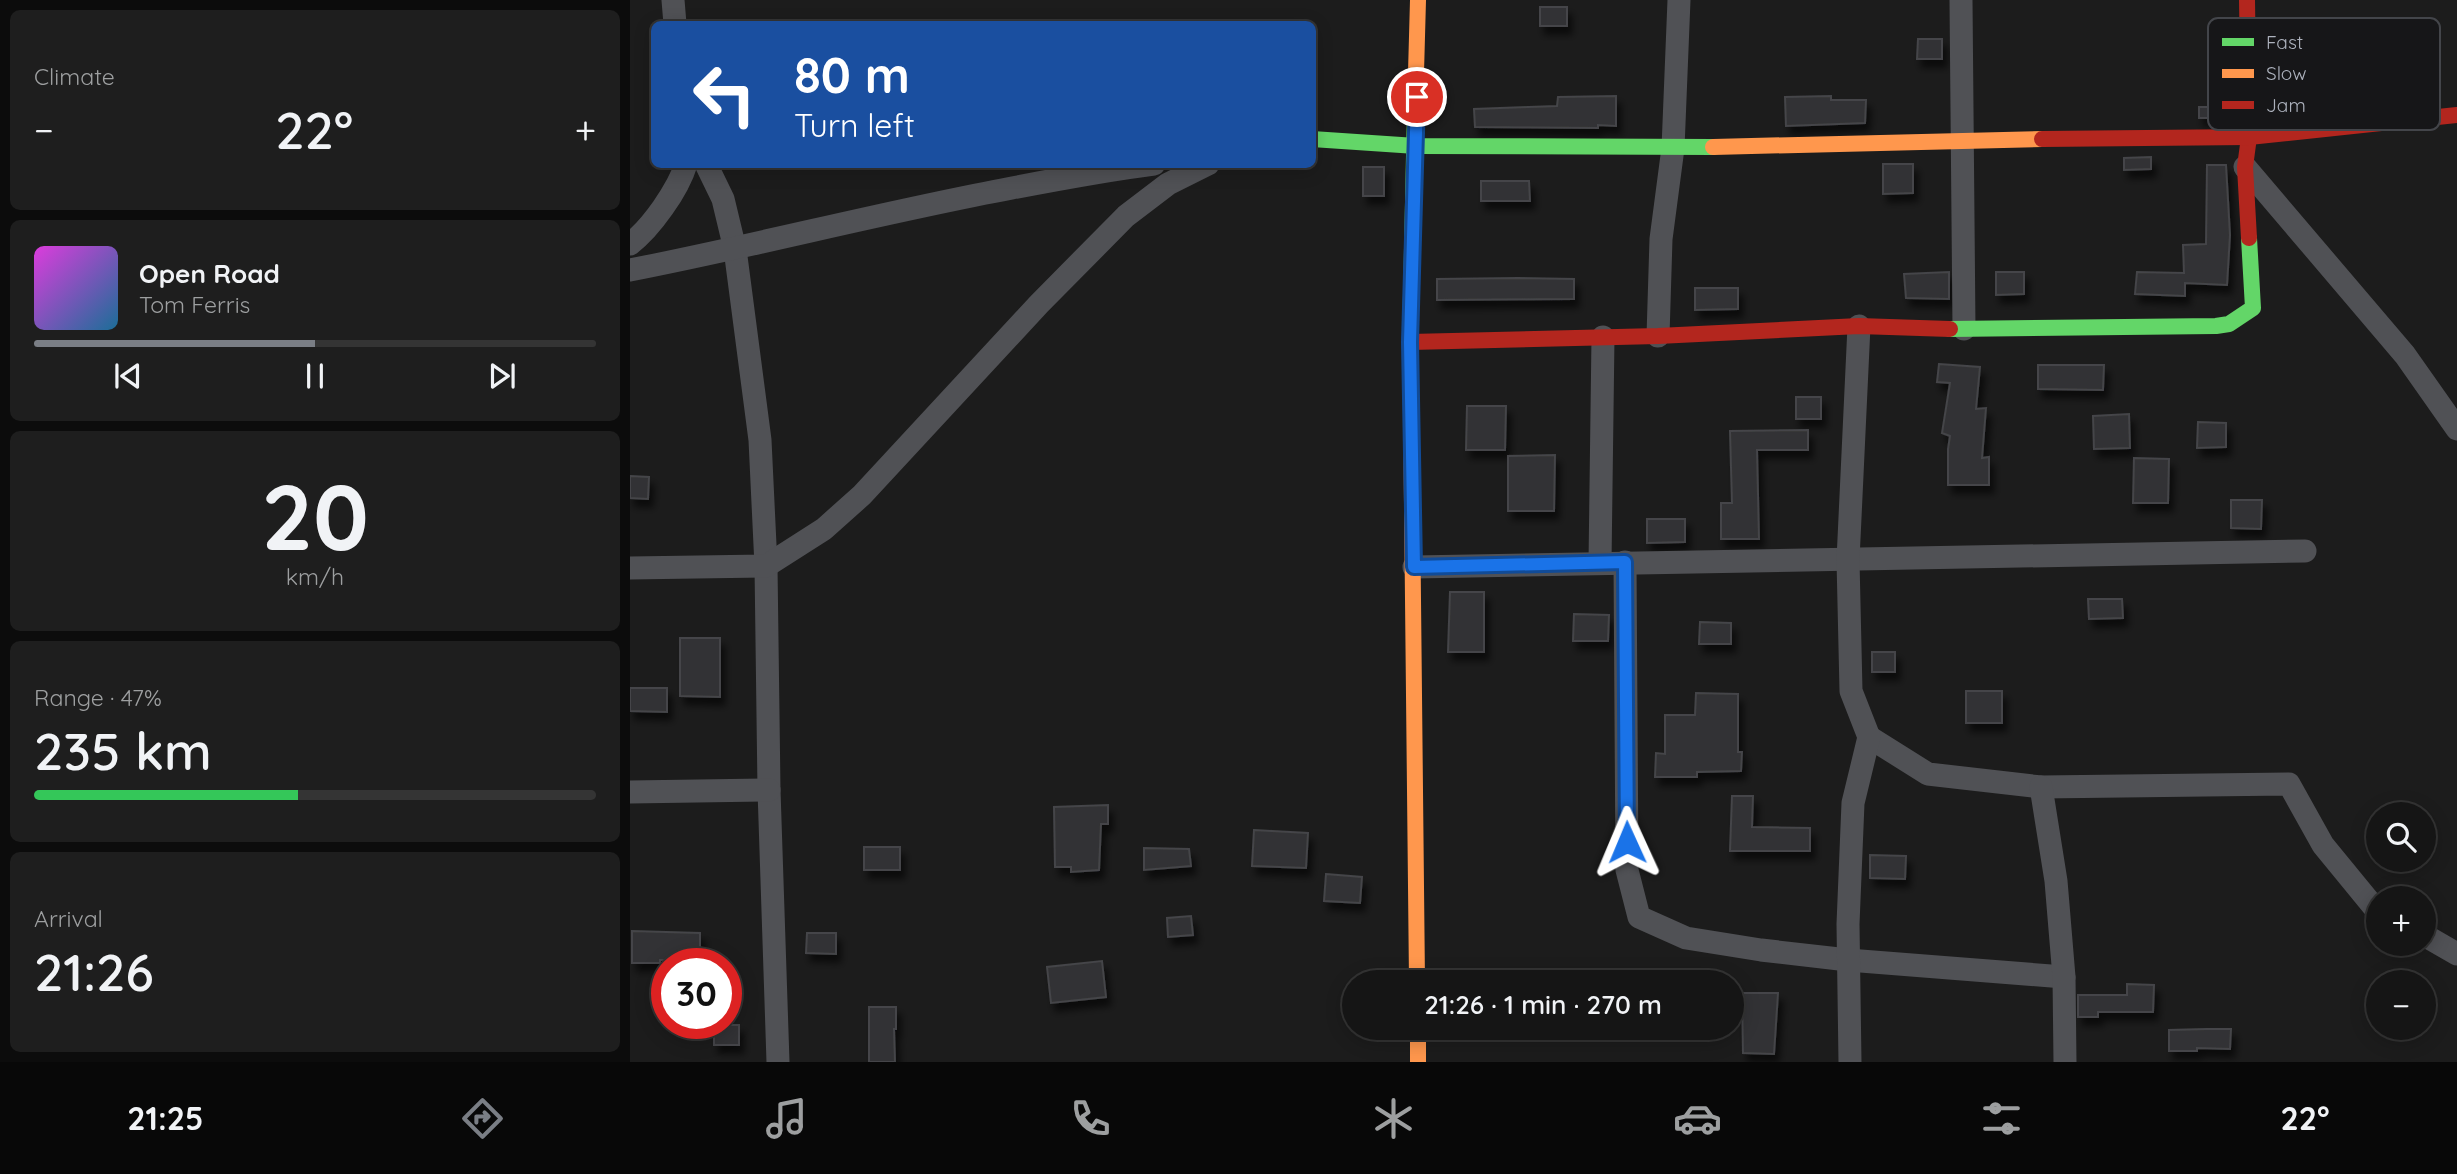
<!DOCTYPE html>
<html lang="en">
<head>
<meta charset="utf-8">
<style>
  body { margin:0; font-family:Quicksand,sans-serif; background:#1e1e1e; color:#f1f3f6; height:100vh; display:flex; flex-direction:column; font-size:26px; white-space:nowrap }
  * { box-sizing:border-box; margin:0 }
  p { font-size:23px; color:#9d9fa0 }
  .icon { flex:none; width:38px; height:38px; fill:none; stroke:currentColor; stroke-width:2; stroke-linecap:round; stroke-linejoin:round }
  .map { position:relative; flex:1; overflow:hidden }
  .drawer { display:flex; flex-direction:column; gap:10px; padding:10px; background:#0c0c0c; width:630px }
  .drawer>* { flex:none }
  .banner { position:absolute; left:21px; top:21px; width:665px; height:147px; border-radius:10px; box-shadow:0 4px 18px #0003,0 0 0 2px #343434; background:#1a4fa0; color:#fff; overflow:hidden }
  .controls { position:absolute; left:1736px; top:802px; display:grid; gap:14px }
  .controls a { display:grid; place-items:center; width:70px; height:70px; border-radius:50%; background:#151515; box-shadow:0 4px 18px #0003,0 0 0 2px #343434; font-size:35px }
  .speed { position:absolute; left:21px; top:948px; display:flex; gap:14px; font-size:35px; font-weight:700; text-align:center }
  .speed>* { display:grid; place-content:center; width:91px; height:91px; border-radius:50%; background:#151515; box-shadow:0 4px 18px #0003,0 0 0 2px #343434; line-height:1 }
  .speed .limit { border:10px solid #d22; background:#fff; color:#111 }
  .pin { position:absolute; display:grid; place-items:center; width:60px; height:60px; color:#fff; margin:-30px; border:4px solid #fff; border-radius:50%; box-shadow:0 2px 7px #0007 }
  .me { position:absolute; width:77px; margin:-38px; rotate:359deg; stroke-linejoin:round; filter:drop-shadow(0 0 5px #0008) }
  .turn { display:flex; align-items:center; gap:24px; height:147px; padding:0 28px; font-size:32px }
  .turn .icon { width:91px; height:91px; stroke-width:2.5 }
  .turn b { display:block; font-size:49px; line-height:60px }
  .big { font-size:52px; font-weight:600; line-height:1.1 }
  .drawer .widget { flex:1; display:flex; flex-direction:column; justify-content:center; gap:10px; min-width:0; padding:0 24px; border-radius:10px; background:#1e1e1e }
  .drawer .dial { align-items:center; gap:0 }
  .dial b { font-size:91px; line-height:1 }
  .song { display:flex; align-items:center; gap:21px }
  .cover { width:84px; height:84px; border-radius:10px; background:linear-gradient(135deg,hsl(300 70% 55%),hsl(200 70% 35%)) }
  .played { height:7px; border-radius:4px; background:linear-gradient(90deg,#7a7e85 50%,#343434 50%) }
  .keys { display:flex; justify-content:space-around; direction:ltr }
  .heat { display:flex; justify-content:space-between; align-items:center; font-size:38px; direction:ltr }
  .charge { height:10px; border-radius:5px; background:linear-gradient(90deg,#34c759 47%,#343434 0) }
  .trip { position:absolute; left:712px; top:970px; width:402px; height:70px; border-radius:35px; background:#151515; box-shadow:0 4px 18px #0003,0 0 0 2px #343434; font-weight:600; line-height:70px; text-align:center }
  .menu { display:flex; height:112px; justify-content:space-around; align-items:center; background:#080808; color:#9d9fa0 }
  .menu .icon { width:49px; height:49px }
  .menu .current { color:#7a7e85 }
  .menu b { font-size:32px; color:#f1f3f6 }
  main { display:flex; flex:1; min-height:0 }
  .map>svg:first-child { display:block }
  .building { fill:#333334; stroke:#444548; stroke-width:2; filter:url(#shadow) }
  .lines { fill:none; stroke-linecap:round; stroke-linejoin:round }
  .street { stroke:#505155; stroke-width:23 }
  .fast { stroke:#63d668; stroke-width:16 }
  .slow { stroke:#ff974d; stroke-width:16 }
  .jam { stroke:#b3261e; stroke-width:16 }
  .route-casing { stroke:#114b97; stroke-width:18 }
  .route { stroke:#1a73e8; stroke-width:12 }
  .key { fill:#161618; stroke:#43454a; stroke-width:2 }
  .key-label { font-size:19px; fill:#adb2bd }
</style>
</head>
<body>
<main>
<section class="drawer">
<div class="widget"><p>Climate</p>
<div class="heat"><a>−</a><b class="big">22°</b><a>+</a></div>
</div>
<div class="widget">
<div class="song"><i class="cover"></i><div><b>Open Road</b><p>Tom Ferris</p></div></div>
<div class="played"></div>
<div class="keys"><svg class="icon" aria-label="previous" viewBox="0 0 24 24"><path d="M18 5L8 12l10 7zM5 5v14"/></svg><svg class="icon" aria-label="pause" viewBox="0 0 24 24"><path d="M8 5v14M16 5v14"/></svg><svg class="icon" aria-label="next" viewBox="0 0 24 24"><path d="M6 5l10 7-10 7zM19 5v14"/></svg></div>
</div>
<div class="widget dial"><b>20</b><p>km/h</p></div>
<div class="widget"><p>Range · 47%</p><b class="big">235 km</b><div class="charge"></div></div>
<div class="widget"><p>Arrival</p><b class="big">21:26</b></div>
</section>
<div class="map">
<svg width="1827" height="1062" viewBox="0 0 1827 1062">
  <defs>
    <filter id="shadow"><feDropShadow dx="4.5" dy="8" stdDeviation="3.5" flood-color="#0009"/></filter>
  </defs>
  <rect width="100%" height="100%" fill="#1c1c1c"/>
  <g class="building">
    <rect x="910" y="7" width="27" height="19"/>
    <polygon points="1288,39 1312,39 1312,59 1287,59"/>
    <polygon points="986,96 986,126 968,125 968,128 845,127 844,109 927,106 928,97"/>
    <polygon points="1201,96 1201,100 1236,100 1235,123 1156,126 1155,97"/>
    <rect x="1569" y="107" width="30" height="11"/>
    <polygon points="1521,157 1521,169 1494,170 1494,158"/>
    <polygon points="1253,164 1283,164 1283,193 1253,194"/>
    <polygon points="1577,165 1596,165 1600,235 1597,285 1555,283 1555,296 1505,294 1507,272 1554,273 1553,245 1576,244"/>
    <rect x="733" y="167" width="21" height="29"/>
    <polygon points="851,181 899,181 900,201 851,201"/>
    <polygon points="1319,272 1319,299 1276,298 1274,274"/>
    <polygon points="1366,272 1394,272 1394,294 1366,295"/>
    <polygon points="888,278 944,279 944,299 807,300 807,279"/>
    <polygon points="1065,288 1108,288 1108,309 1065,310"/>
    <polygon points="1309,364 1350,367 1346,409 1356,408 1352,458 1359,457 1359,485 1318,485 1318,449 1320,436 1312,433 1320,383 1307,382"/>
    <polygon points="1408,365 1474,365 1473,390 1408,389"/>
    <rect x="1166" y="397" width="25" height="22"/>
    <polygon points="837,406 876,406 875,450 836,450"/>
    <polygon points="1499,414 1500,448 1464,449 1463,416"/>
    <polygon points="1568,422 1596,423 1596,447 1567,448"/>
    <polygon points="1178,430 1178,450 1127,450 1129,539 1091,539 1091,503 1102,503 1100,431"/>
    <polygon points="925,455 924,511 878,511 878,456"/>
    <polygon points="1504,458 1539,459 1538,503 1503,503"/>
    <polygon points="0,476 19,477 18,499 0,498"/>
    <polygon points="1601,500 1632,500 1631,529 1601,528"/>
    <polygon points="1017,519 1055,519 1055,542 1017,543"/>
    <polygon points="820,592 854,592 854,652 818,652"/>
    <polygon points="1458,599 1492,599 1493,618 1459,619"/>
    <polygon points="944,614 979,615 978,641 943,641"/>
    <polygon points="1070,622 1101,623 1101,644 1069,644"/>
    <polygon points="50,638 90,638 90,697 50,696"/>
    <rect x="1242" y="652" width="23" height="20"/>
    <polygon points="0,688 37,688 37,712 0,711"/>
    <rect x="1336" y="691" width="36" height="32"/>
    <polygon points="1066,693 1108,694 1108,752 1112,752 1111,771 1067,772 1067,777 1025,777 1026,753 1035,754 1035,715 1065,715"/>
    <polygon points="1102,796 1123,796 1122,827 1180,828 1180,851 1100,851"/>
    <polygon points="478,805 478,824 471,824 469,870 441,872 441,867 425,867 424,807"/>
    <polygon points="624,830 678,833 676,868 622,866"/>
    <rect x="234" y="847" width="36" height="23"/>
    <polygon points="514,848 559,849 561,866 514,870"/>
    <polygon points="1240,855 1276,856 1275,879 1240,878"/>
    <polygon points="696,874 732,877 730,903 694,901"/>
    <polygon points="561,916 563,935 538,937 537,918"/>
    <polygon points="2,931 70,933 70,960 30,960 30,963 2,963"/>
    <polygon points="177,933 206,933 206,954 176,953"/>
    <polygon points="472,961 476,997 421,1003 417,967"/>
    <polygon points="1497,984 1524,985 1523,1012 1468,1012 1468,1017 1448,1017 1448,995 1497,995"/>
    <polygon points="1112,993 1148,993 1144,1054 1113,1053"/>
    <polygon points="239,1007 266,1007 266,1029 264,1029 265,1062 239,1062"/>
    <rect x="84" y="1025" width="25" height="20"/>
    <polygon points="1576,1029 1601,1029 1600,1049 1567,1048 1567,1051 1539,1051 1539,1030"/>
  </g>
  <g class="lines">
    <g class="street">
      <polyline points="43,0 45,24"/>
      <polyline points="1331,0 1334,329"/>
      <polyline points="76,164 93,199 105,249 130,440 136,566 139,790 148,1062"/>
      <polyline points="1615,167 1775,355 1827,429"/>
      <path d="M0,244C21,228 48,190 56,164"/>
      <path d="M0,270C128,245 254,212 382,188C429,179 476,170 524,164"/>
      <polyline points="1028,336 1031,239 1043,148 1049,0"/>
      <polyline points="995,562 997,870 1009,917 1056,938 1131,950 1218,960 1434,977"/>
      <polyline points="970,563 973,337"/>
      <polyline points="784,567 1675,551"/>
      <polyline points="0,568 136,566 194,529 232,495 409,304 496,216 538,184 578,164"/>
      <polyline points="1239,737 1298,774 1411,787 1659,784 1693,845 1743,906 1748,909"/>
      <polyline points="1411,787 1426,881 1434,977 1435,1062"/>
      <polyline points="0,792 139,790"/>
      <polyline points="1794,935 1827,954"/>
      <polyline points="1220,1062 1218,924 1223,803 1239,737 1221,691 1218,560 1229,326"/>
    </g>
    <g class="fast">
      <polyline points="682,139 786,146 1083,147"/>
      <polyline points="1320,329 1586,326 1599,324 1623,308 1619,238"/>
      <polyline points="781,408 780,342 785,109"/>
    </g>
    <g class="slow">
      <polyline points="785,109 788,0"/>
      <polyline points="1083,147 1412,139"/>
      <polyline points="781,408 787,982"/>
      <polyline points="788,1027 788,1062"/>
    </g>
    <g class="jam">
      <polyline points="1617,0 1619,137 1615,167 1619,238"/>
      <polyline points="1412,139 1619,137 1827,115"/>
      <polyline points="780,342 1028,336 1229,326 1320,329"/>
    </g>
  </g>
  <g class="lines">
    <defs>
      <polyline id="route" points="787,97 780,342 784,567 995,562 997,842"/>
    </defs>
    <use href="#route" class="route-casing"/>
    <use href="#route" class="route"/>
  </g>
  <rect x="1578" y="18" width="232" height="112" rx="10" class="key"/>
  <rect x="1592" y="38" width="32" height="8" fill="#63d668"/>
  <rect x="1592" y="69" width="32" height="9" fill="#ff974d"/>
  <rect x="1592" y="101" width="32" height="8" fill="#b3261e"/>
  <g class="key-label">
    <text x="1636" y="49">Fast</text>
    <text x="1636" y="80">Slow</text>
    <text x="1636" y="112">Jam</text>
  </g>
</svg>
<div class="controls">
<a><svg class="icon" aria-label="search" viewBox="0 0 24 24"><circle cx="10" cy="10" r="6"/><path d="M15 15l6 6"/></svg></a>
<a>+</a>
<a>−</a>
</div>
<div class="speed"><div class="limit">30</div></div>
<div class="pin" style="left:787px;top:97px;background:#d93025"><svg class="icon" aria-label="arrive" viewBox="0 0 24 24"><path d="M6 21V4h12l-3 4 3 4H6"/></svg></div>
<svg class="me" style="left:997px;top:842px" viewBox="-20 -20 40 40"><path d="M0-17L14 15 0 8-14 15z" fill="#1a73e8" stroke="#fff" stroke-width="4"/></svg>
<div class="trip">21:26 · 1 min · 270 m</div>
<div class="banner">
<div class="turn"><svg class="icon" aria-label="left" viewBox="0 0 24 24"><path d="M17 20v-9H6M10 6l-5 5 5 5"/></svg><div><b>80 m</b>Turn left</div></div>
</div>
</div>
</main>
<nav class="menu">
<b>21:25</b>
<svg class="icon current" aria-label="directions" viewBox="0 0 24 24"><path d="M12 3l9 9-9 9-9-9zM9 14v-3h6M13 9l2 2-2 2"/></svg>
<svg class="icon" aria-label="music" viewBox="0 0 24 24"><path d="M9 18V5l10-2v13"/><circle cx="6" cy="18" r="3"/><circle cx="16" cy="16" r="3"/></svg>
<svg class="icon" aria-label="phone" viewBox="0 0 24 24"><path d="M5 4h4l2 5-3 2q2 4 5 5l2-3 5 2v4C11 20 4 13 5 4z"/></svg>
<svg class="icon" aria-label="climate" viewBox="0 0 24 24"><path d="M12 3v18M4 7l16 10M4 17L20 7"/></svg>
<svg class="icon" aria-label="car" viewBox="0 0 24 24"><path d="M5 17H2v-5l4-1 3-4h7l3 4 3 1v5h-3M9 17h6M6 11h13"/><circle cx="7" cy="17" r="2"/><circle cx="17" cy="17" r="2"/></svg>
<svg class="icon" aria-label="filters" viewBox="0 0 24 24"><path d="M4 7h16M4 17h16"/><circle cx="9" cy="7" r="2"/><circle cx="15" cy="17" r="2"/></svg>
<b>22°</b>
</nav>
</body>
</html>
